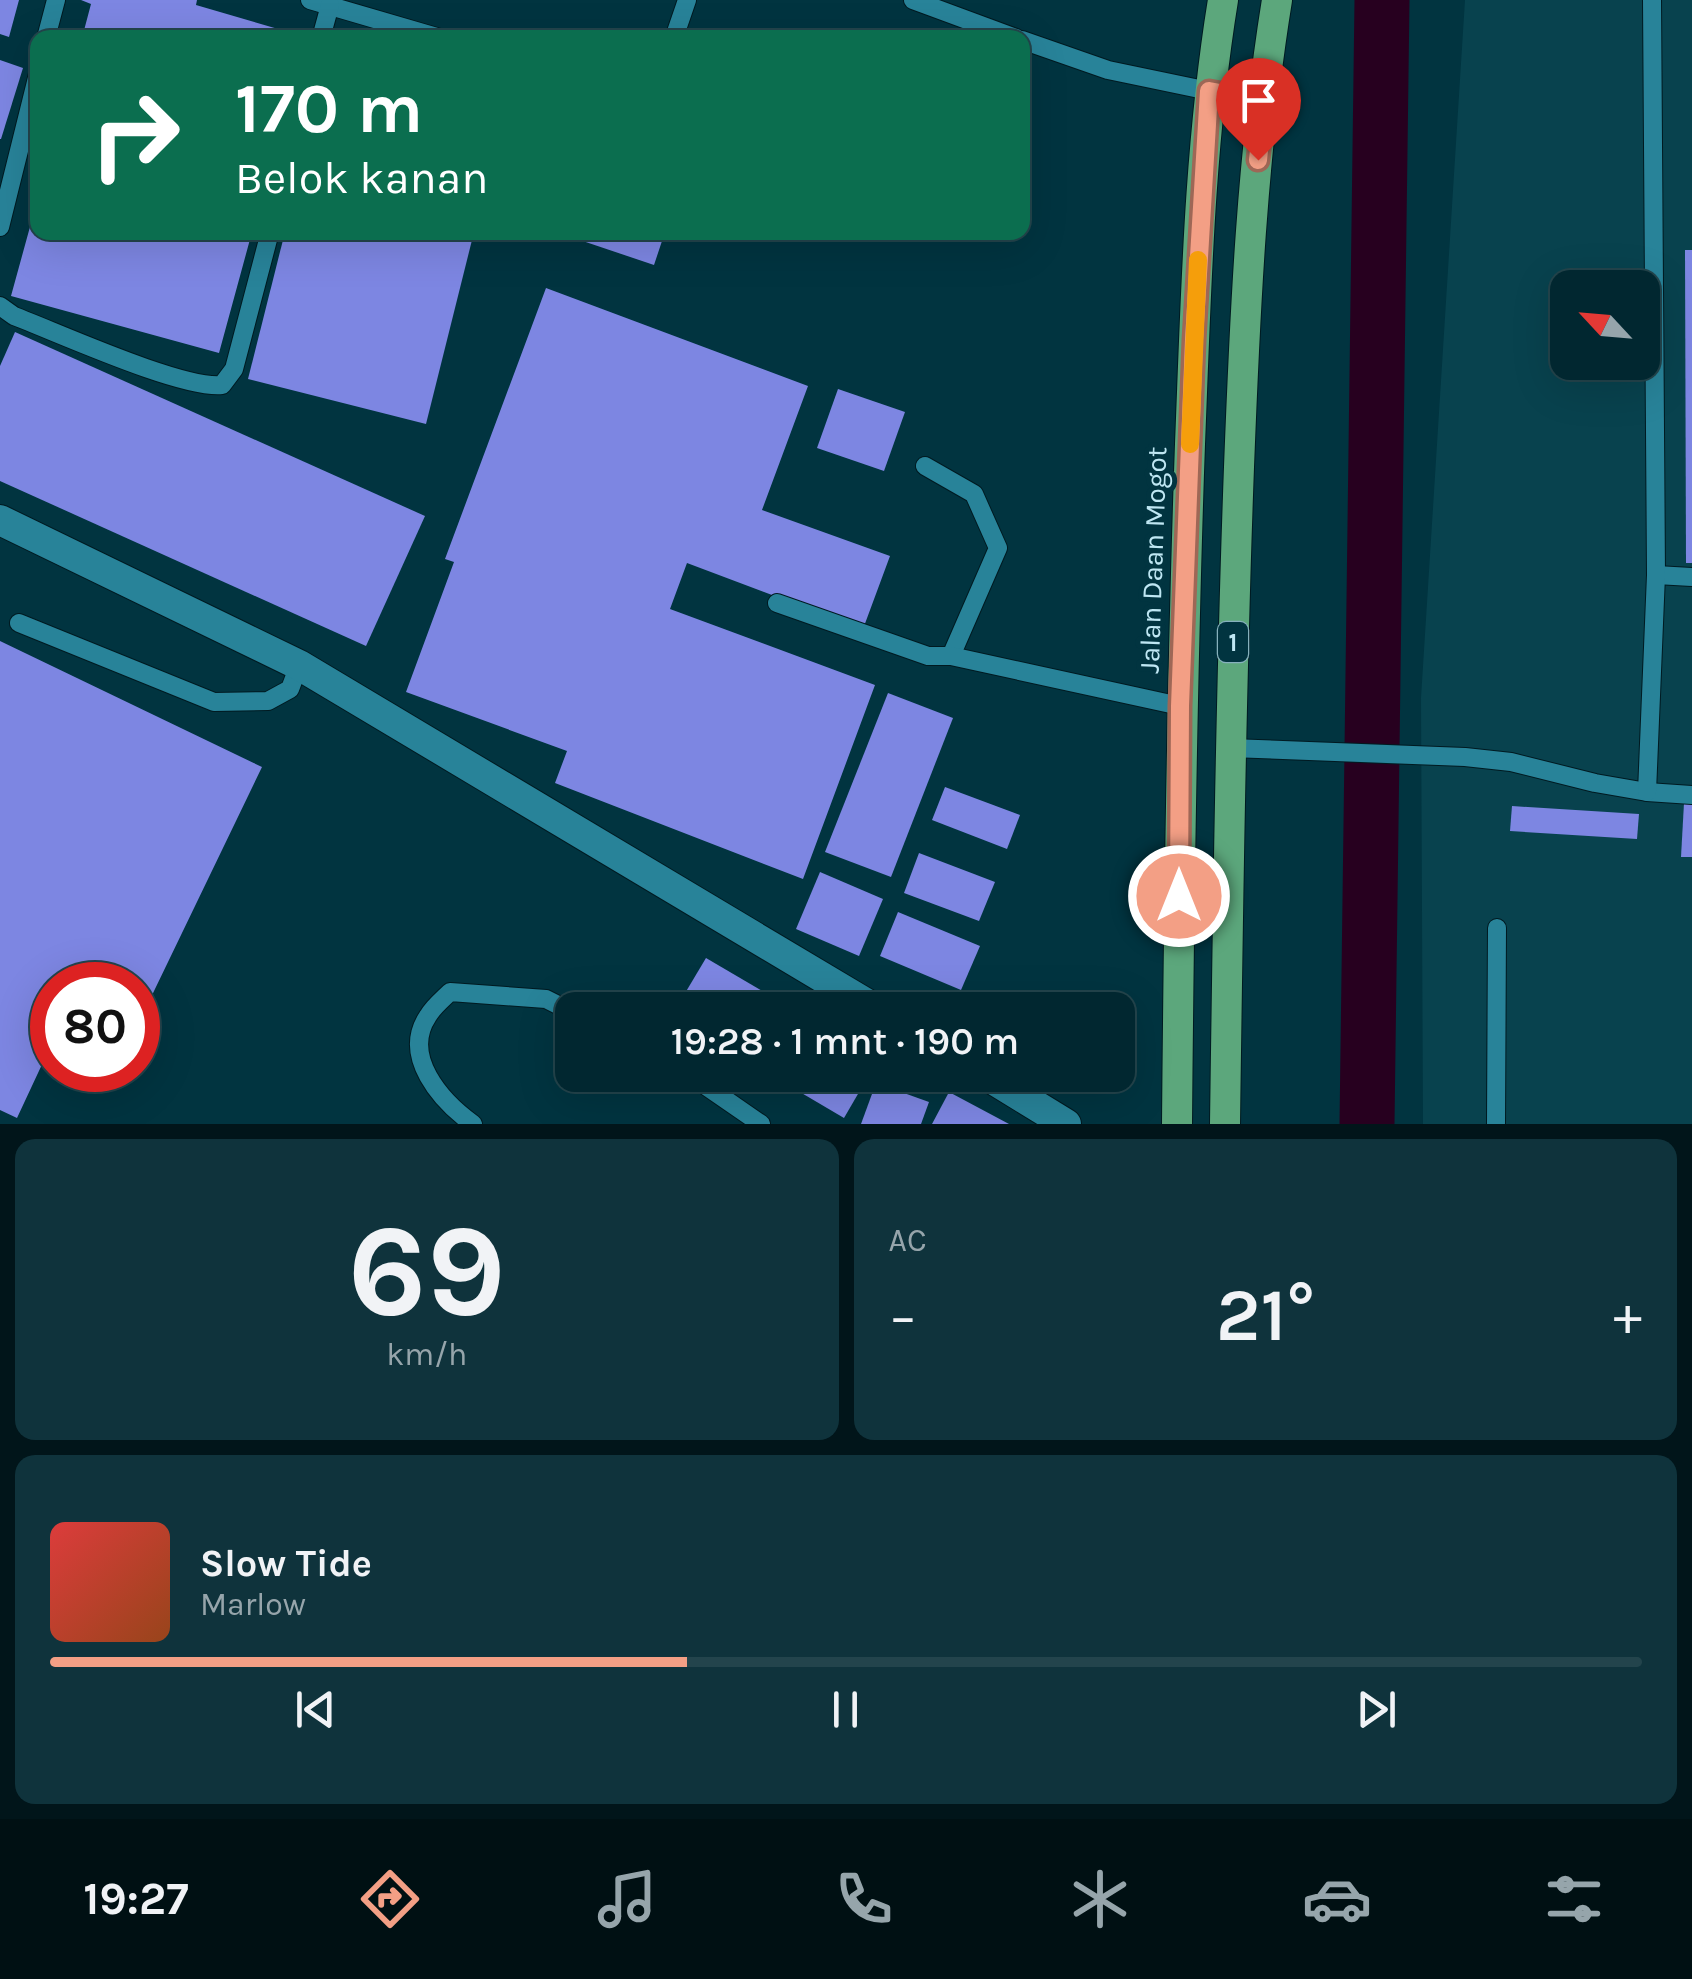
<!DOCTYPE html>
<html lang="id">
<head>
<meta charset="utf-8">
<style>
  body { margin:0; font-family:Karla,sans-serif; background:#0f333c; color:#f1f3f6; height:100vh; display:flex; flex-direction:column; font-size:38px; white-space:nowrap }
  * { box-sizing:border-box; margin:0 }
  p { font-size:32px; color:#96a5ab }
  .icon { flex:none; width:55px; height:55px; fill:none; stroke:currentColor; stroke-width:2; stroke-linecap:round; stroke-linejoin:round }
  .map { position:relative; height:1124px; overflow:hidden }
  .panel { display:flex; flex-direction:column; gap:15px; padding:15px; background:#01151a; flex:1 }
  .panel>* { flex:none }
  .top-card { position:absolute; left:30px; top:30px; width:1000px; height:210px; border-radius:20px; box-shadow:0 10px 40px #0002,0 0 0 2px #23444c; background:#0b6e4f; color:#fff; overflow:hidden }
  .needle { width:65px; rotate:296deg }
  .controls { position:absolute; left:1550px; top:270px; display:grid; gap:20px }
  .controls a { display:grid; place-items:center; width:110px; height:110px; border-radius:20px; background:#012730; box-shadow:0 10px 40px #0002,0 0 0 2px #23444c; font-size:50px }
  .speed { position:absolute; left:30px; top:962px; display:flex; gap:20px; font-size:50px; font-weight:700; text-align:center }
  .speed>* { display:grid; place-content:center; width:130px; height:130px; border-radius:50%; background:#012730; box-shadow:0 10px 40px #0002,0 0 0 2px #23444c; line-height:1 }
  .speed .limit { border:15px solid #d22; background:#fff; color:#111 }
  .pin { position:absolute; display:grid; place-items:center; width:85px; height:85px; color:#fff; margin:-102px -42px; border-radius:50% 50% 50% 0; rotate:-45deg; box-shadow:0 0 10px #0007 }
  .pin .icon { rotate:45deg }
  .me { position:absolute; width:110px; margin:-55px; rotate:0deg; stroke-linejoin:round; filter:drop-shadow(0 0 8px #0008) }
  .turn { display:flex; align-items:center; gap:35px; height:210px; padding:0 40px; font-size:45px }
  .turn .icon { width:130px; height:130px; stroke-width:2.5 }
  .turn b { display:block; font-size:70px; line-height:85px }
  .big { font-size:75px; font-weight:600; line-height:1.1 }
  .panel .tile { flex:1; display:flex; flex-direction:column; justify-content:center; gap:15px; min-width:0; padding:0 35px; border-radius:20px; background:#0f333c }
  .panel .dial { align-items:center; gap:0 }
  .dial b { font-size:130px; line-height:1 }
  .song { display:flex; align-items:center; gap:30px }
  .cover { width:120px; height:120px; border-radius:15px; background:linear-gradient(135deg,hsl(0 70% 55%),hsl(20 70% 35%)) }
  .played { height:10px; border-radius:5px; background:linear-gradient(90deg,#f39f85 40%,#23444c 40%) }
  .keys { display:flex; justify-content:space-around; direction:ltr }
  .heat { display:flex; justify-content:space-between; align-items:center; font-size:55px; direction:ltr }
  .panel .tiles { flex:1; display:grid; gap:15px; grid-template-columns:1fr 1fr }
  .tile:last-child { grid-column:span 2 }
  .trip { position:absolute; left:555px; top:992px; width:580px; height:100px; border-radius:20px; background:#012730; box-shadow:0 10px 40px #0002,0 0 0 2px #23444c; font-weight:600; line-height:100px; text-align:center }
  .menu { display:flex; height:160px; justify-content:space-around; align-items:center; background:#001013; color:#96a5ab }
  .menu .icon { width:70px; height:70px }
  .menu .current { color:#f39f85 }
  .menu b { font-size:45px; color:#f1f3f6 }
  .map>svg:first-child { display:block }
  .built { fill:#08424e; fill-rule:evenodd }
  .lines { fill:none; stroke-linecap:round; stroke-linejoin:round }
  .river { stroke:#27001f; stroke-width:55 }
  .building { fill:#7d86e2 }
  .lane-casing { stroke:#001a21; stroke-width:20 }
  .secondary-casing { stroke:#001a21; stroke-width:32 }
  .highway-casing { stroke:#001a21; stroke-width:32 }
  .lane { stroke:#288399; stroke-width:18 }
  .secondary { stroke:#288399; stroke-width:30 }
  .highway { stroke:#5ca77c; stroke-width:30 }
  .route-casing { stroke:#9e6756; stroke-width:25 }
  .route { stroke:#f39f85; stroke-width:18 }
  .slow { stroke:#f59e0b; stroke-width:18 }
  .labels { text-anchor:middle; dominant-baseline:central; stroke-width:10; stroke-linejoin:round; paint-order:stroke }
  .shield { fill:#013440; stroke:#86b1bd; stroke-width:2.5 }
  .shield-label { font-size:25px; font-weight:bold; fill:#bfe7f3 }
  .street-label { font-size:28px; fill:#bfe7f3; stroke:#013440 }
</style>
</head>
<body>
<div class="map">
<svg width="1692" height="1124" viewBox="0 0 1692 1124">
  <rect width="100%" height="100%" fill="#013440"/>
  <path class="built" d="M1465,0H1692V1124H1423L1421,698ZM1568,288H1642V362H1568Z"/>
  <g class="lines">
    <polyline class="river" points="1367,1124 1382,0"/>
  </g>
  <g class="building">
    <polygon points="0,0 19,0 9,37 0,34"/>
    <polygon points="81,0 197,0 196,5 309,38 82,38 91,4"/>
    <polygon points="0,60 23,68 1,139 0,139"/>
    <polygon points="36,205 38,232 252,232 219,353 11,296"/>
    <polygon points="285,232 474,232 426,424 248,379"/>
    <polygon points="556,232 665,232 654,265"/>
    <polygon points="1685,250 1692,250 1692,563 1686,563"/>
    <polygon points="546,288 808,386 762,510 890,556 863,629 687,563 670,609 875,685 803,879 555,783 567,751 406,692 454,562 445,559"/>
    <polygon points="15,332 425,516 366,646 0,481 0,366"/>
    <polygon points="838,389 905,412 884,471 817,448"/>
    <polygon points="0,641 262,767 141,1018 138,1016 138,985 52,985 52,1043 17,1118 0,1110"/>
    <polygon points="888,693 953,718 891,877 825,852"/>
    <polygon points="945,787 1020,815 1007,849 932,820"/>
    <polygon points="1684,803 1692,804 1692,857 1681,857"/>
    <polygon points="1512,806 1639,814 1637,839 1510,831"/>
    <polygon points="919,853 995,882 979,921 904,893"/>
    <polygon points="820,872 883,899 859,956 796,929"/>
    <polygon points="898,912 980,946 961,990 880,956"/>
    <polygon points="706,958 795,1010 675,1010"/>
    <polygon points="771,1075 869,1075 844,1118"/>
    <polygon points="876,1083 929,1102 921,1124 861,1124"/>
    <polygon points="949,1092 1009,1124 932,1124"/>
  </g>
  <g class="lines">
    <defs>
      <g id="lane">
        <polyline points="310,0 440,38"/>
        <polyline points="913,0 1016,38"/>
        <polyline points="46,38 56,0"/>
        <polyline points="321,38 330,5"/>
        <polyline points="674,38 687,0"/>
        <polyline points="1022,40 1108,70 1209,91"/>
        <polyline points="0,227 38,74"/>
        <path d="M0,306L14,316C59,333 181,389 222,385L234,369L270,232"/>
        <polyline points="925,466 974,494 998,548 951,656"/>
        <polyline points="1656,575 1692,577"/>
        <polyline points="777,603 928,656 951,656 1180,706"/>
        <polyline points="19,623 214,702 268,701 290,689 299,665"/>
        <polyline points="1230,748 1465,757 1511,762 1595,783 1647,792 1692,795"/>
        <polyline points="1647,792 1656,575 1652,0"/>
        <polyline points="690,1075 761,1124"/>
        <path d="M473,1124C441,1101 401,1056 428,1016C433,1007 443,999 450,992L546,999L572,1012"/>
        <polyline points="1496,1124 1497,928"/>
      </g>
      <g id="secondary">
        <polyline points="0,520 299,665 877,1010"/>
        <polyline points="986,1075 1066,1124"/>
      </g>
      <g id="highway">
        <path d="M1177,1124C1179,897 1182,671 1190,444C1196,295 1199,147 1223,0"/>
        <path d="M1225,1124C1228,905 1231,686 1239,467C1245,311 1252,154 1277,0"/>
      </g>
    </defs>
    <use href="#lane" class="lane-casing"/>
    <use href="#secondary" class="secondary-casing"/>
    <use href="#highway" class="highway-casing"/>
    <use href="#lane" class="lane"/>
    <use href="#secondary" class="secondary"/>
    <use href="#highway" class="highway"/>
  </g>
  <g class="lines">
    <defs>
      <polyline id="route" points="1179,896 1180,706 1194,340 1209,91 1264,101 1258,160"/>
    </defs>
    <use href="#route" class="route-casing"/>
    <use href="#route" class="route"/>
    <polyline class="slow" points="1190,444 1198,260"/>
  </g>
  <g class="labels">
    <rect class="shield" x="1218" y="622" width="30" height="40" rx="8"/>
    <g class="shield-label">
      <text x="1233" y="642">1</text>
    </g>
    <g class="street-label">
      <text transform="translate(1153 560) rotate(-88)">Jalan Daan Mogot</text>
    </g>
  </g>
</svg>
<div class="controls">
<a><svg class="needle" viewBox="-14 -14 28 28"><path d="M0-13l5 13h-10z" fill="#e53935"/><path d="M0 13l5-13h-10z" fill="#96a5ab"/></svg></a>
</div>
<div class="speed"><div class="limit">80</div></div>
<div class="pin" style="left:1258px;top:160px;background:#d93025"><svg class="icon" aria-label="arrive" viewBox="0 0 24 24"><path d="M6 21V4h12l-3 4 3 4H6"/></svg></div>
<svg class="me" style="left:1179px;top:896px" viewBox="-20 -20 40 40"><circle r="17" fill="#f39f85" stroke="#fff" stroke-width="3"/><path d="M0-11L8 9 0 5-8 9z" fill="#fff"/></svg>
<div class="trip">19:28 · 1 mnt · 190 m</div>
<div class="top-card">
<div class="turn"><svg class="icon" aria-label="right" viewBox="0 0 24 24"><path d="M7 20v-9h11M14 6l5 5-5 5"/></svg><div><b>170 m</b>Belok kanan</div></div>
</div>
</div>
<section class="panel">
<div class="tiles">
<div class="tile dial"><b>69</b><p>km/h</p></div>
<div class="tile"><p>AC</p>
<div class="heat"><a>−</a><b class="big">21°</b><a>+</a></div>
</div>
<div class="tile">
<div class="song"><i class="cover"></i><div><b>Slow Tide</b><p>Marlow</p></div></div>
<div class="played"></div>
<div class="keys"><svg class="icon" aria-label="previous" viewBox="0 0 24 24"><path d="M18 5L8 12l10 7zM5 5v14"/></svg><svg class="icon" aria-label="pause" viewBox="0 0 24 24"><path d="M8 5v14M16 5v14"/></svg><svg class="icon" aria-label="next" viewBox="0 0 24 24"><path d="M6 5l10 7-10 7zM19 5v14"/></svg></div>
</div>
</div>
</section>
<nav class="menu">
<b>19:27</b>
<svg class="icon current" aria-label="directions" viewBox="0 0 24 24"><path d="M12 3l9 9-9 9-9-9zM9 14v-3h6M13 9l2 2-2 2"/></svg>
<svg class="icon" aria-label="music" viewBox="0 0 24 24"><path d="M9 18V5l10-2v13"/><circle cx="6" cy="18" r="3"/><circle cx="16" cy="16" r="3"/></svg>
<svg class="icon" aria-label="phone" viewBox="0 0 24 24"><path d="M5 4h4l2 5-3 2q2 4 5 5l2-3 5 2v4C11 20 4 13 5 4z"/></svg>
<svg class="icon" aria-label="climate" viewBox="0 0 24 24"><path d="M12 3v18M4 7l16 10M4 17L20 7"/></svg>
<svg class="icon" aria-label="car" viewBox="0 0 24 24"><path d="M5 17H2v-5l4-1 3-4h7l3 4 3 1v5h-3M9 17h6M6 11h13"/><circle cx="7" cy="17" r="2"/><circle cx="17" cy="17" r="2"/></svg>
<svg class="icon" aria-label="filters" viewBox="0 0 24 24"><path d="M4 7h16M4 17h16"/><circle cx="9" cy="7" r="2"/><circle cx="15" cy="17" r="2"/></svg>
</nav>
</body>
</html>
